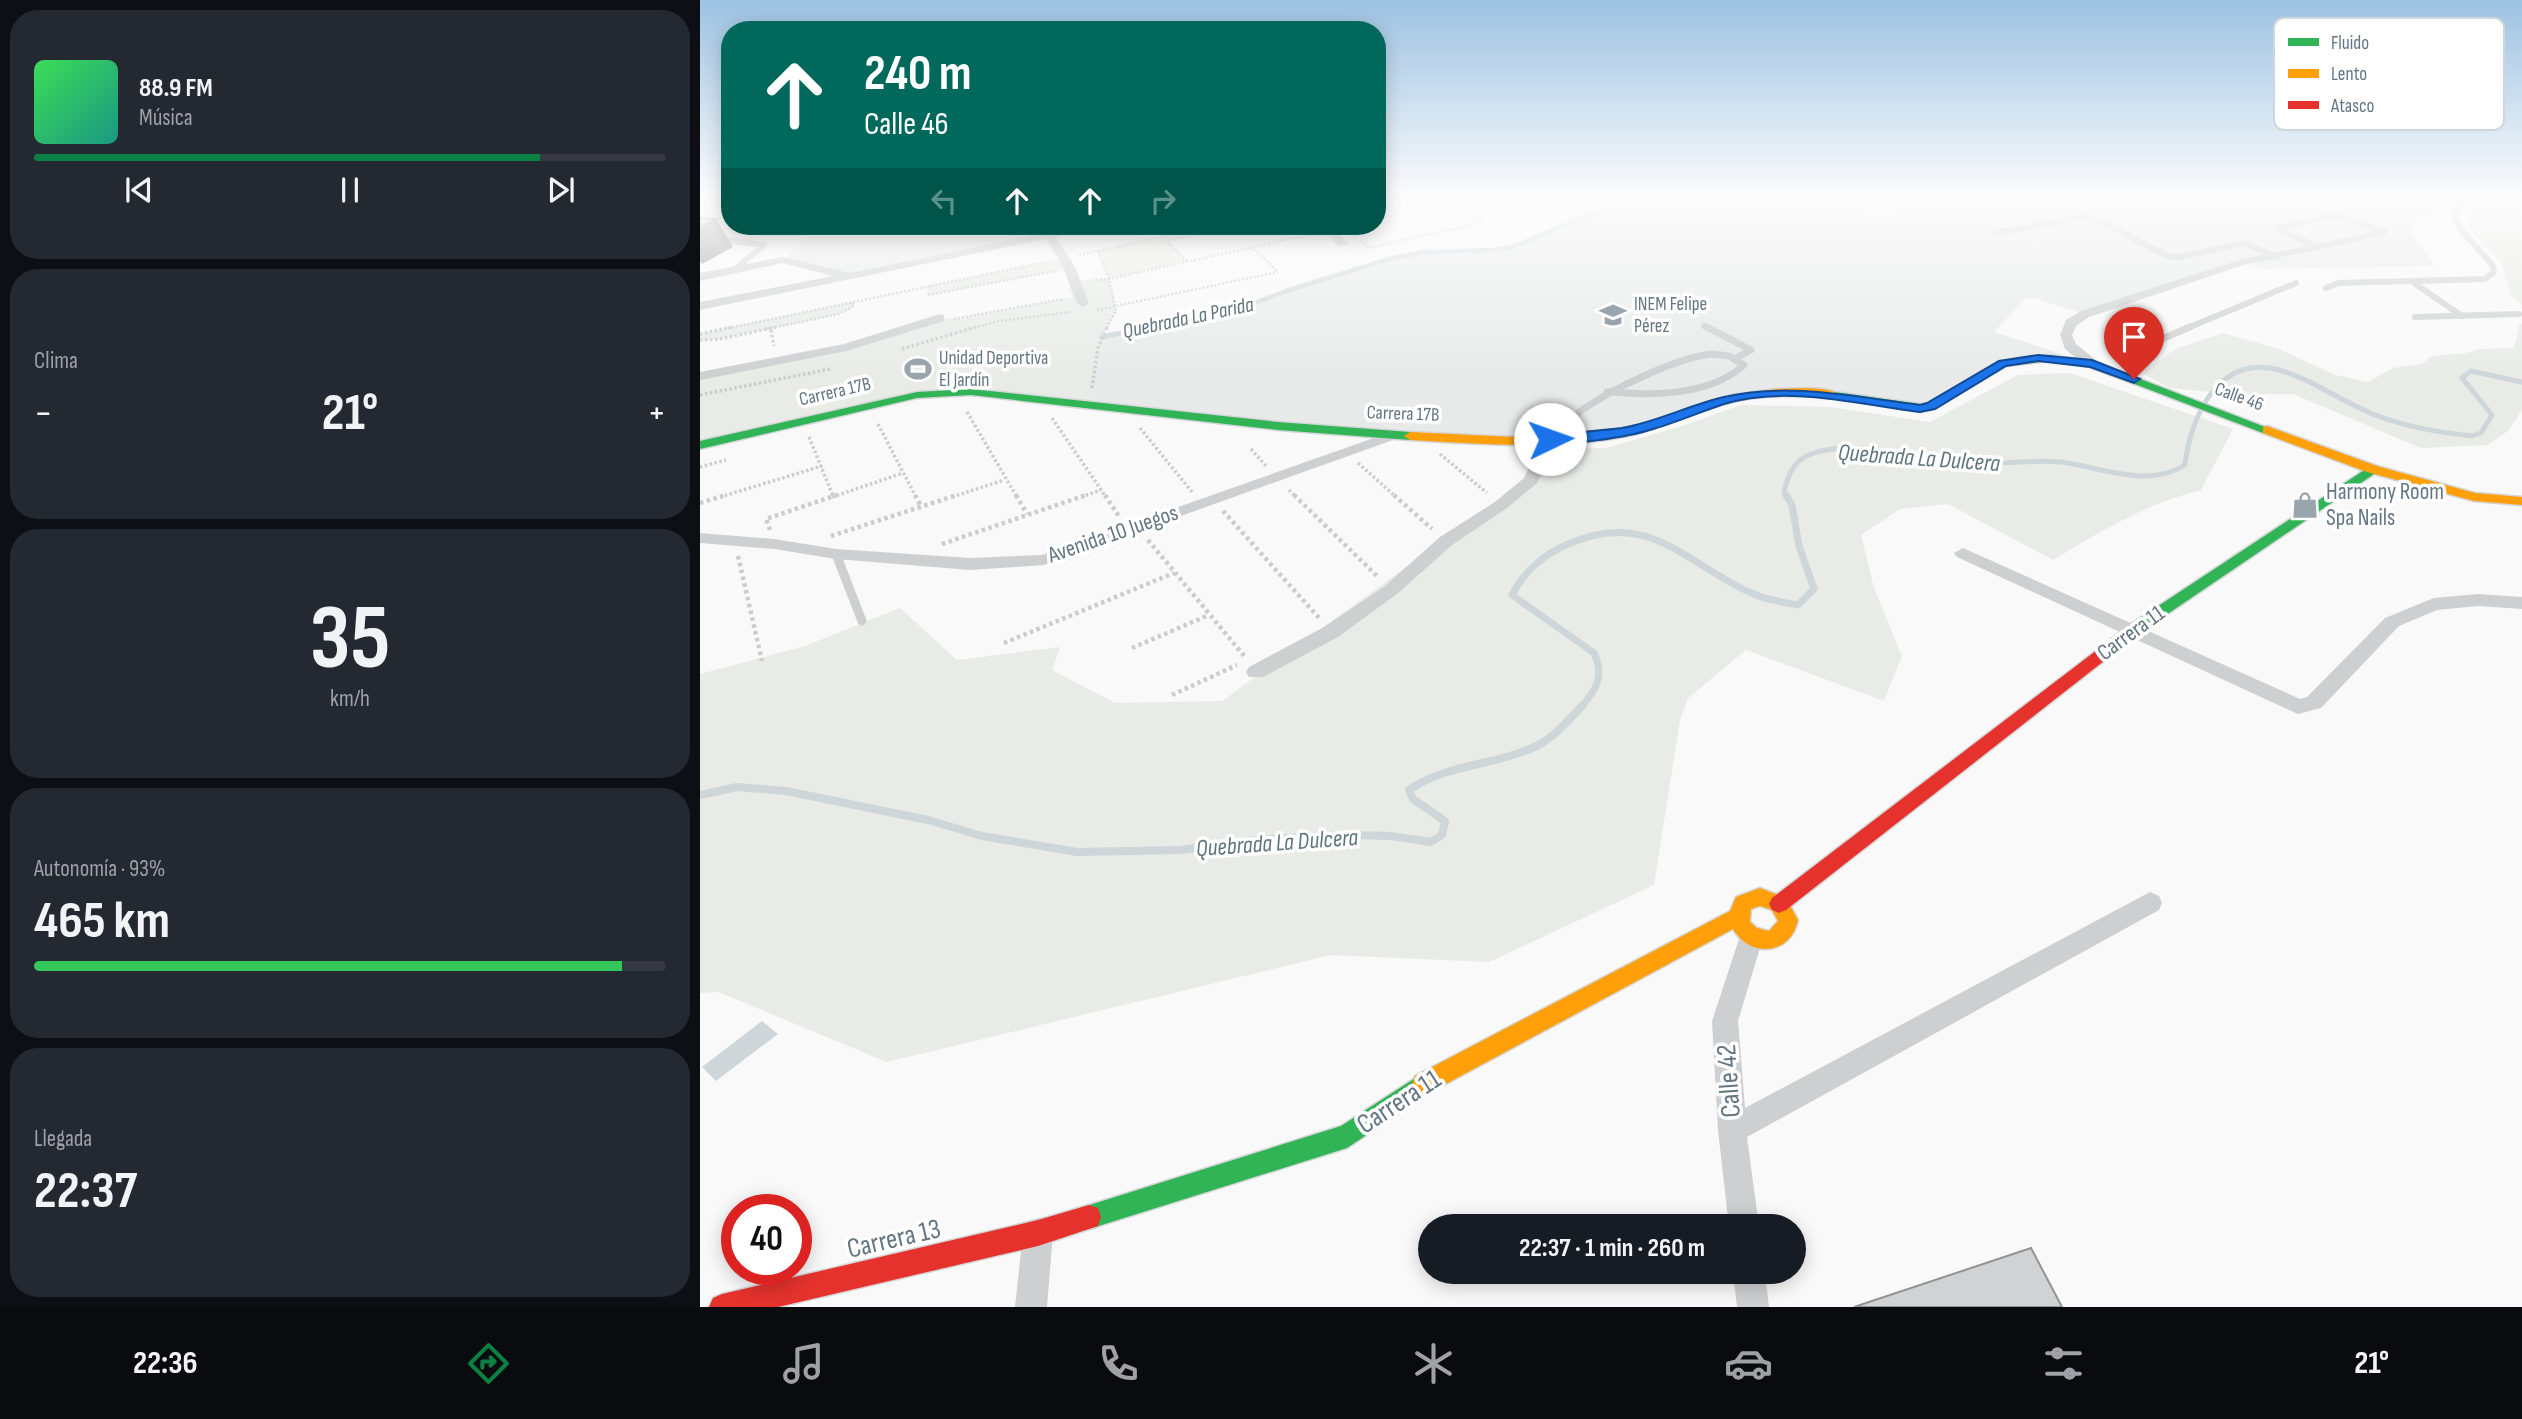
<!DOCTYPE html>
<html lang="es">
<head>
<meta charset="utf-8">
<style>
  body { margin:0; font-family:"Sofia Sans Condensed",sans-serif; background:#242831; color:#f1f3f6; height:100vh; display:flex; flex-direction:column; font-size:26px; white-space:nowrap }
  * { box-sizing:border-box; margin:0 }
  p { font-size:23px; color:#9ea1a6 }
  .icon { flex:none; width:38px; height:38px; fill:none; stroke:currentColor; stroke-width:2; stroke-linecap:round; stroke-linejoin:round }
  .map { position:relative; flex:1; overflow:hidden }
  .side { display:flex; flex-direction:column; gap:10px; padding:10px; background:#0d0f14; width:700px }
  .side>* { flex:none }
  .guide { position:absolute; left:21px; top:21px; width:665px; height:214px; border-radius:28px; box-shadow:0 4px 18px #0003; background:#00695c; color:#fff; overflow:hidden }
  .speed { position:absolute; left:21px; top:1194px; display:flex; gap:14px; font-size:35px; font-weight:700; text-align:center }
  .speed>* { display:grid; place-content:center; width:91px; height:91px; border-radius:50%; background:#171b24; box-shadow:0 4px 18px #0003; line-height:1 }
  .speed .limit { border:10px solid #d22; background:#fff; color:#111 }
  .pin { position:absolute; display:grid; place-items:center; width:60px; height:60px; color:#fff; margin:-72px -30px; border-radius:50% 50% 50% 0; rotate:-45deg; box-shadow:0 0 7px #0007 }
  .pin .icon { rotate:45deg }
  .me { position:absolute; width:77px; margin:-38px; rotate:87deg; stroke-linejoin:round; filter:drop-shadow(0 0 5px #0008) }
  .turn { display:flex; align-items:center; gap:24px; height:147px; padding:0 28px; font-size:32px }
  .turn .icon { width:91px; height:91px; stroke-width:2.5 }
  .turn b { display:block; font-size:49px; line-height:60px }
  .lanes { display:flex; align-items:center; height:66px; padding:0 28px; background:#0003; justify-content:center; gap:35px; direction:ltr }
  .lanes .off { opacity:.35 }
  .big { font-size:52px; font-weight:700; line-height:1.1 }
  .side .widget { flex:1; display:flex; flex-direction:column; justify-content:center; gap:10px; min-width:0; padding:0 24px; border-radius:28px; background:#242831 }
  .side .dial { align-items:center; gap:0 }
  .dial b { font-size:91px; line-height:1 }
  .song { display:flex; align-items:center; gap:21px }
  .cover { width:84px; height:84px; border-radius:10px; background:linear-gradient(135deg,hsl(130 70% 55%),hsl(170 70% 35%)) }
  .played { height:7px; border-radius:4px; background:linear-gradient(90deg,#0b8043 80%,#363941 80%) }
  .keys { display:flex; justify-content:space-around; direction:ltr }
  .heat { display:flex; justify-content:space-between; align-items:center; font-size:38px; direction:ltr }
  .charge { height:10px; border-radius:5px; background:linear-gradient(90deg,#34c759 93%,#363941 0) }
  .trip { position:absolute; left:718px; top:1214px; width:388px; height:70px; border-radius:35px; background:#171b24; box-shadow:0 4px 18px #0003; font-weight:700; line-height:70px; text-align:center }
  .menu { display:flex; height:112px; justify-content:space-around; align-items:center; background:#090b0e; color:#9ea1a6 }
  .menu .icon { width:49px; height:49px }
  .menu .selected { color:#0b8043 }
  .menu b { font-size:32px; color:#f1f3f6 }
  main { display:flex; flex:1; min-height:0 }
  .map>svg:first-child { display:block }
  .built { fill:#e8e9e9 }
  .green { fill:#e8ebe6 }
  .water { fill:#ced6d9 }
  .lines { fill:none; stroke-linecap:round; stroke-linejoin:round }
  .stream-far3 { stroke:#ced6d9; stroke-width:4.5 }
  .stream-far2 { stroke:#ced6d9; stroke-width:5 }
  .stream-far1 { stroke:#ced6d9; stroke-width:7 }
  .stream { stroke:#ced6d9; stroke-width:8 }
  .fast-casing { stroke:#d5d6d7; stroke-width:3 }
  .slow-casing { stroke:#d5d6d7; stroke-width:3 }
  .jam-casing { stroke:#d5d6d7; stroke-width:3 }
  .path-far2 { stroke:#cbcccd; stroke-width:2.5; stroke-dasharray:2 2; stroke-linecap:butt }
  .path-far1 { stroke:#cbcccd; stroke-width:3.5; stroke-dasharray:2.5 2.5; stroke-linecap:butt }
  .path { stroke:#cbcccd; stroke-width:4.5; stroke-dasharray:3.5 3.5; stroke-linecap:butt }
  .lane-far2 { stroke:#cecfd0; stroke-width:6 }
  .lane-far1 { stroke:#cecfd0; stroke-width:7 }
  .lane { stroke:#cecfd0; stroke-width:9 }
  .street { fill:#cecfd0; fill-rule:evenodd }
  .fast { fill:#30b455; fill-rule:evenodd }
  .slow { fill:#ff9f0a; fill-rule:evenodd }
  .jam { fill:#e5322d; fill-rule:evenodd }
  .shaded-wall { fill:#929394 }
  .building { fill:#d0d2d3; stroke:#929394; stroke-width:2 }
  .route { fill:#1a73e8; stroke:#114b97; stroke-width:2 }
  .labels { text-anchor:middle; dominant-baseline:central; stroke-width:7; stroke-linejoin:round; paint-order:stroke }
  .far-poi-label { font-size:19px; fill:#657683; stroke:#fff; text-anchor:start }
  .far-street-label { font-size:19px; fill:#657683; stroke:#fff }
  .far-water-label { font-size:21px; font-style:italic; fill:#60757c; stroke:#fff }
  .poi-label { font-size:23px; fill:#657683; stroke:#fff; text-anchor:start }
  .street-label { font-size:23px; fill:#657683; stroke:#fff }
  .water-label { font-size:24px; font-style:italic; fill:#60757c; stroke:#fff }
  .near-street-label { font-size:28px; fill:#657683; stroke:#fff }
  .key { fill:#fff; stroke:#d1d6da; stroke-width:2 }
  .key-label { font-size:19px; fill:#657683 }
</style>
</head>
<body>
<main>
<section class="side">
<div class="widget">
<div class="song"><i class="cover"></i><div><b>88.9 FM</b><p>Música</p></div></div>
<div class="played"></div>
<div class="keys"><svg class="icon" aria-label="previous" viewBox="0 0 24 24"><path d="M18 5L8 12l10 7zM5 5v14"/></svg><svg class="icon" aria-label="pause" viewBox="0 0 24 24"><path d="M8 5v14M16 5v14"/></svg><svg class="icon" aria-label="next" viewBox="0 0 24 24"><path d="M6 5l10 7-10 7zM19 5v14"/></svg></div>
</div>
<div class="widget"><p>Clima</p>
<div class="heat"><a>−</a><b class="big">21°</b><a>+</a></div>
</div>
<div class="widget dial"><b>35</b><p>km/h</p></div>
<div class="widget"><p>Autonomía · 93%</p><b class="big">465 km</b><div class="charge"></div></div>
<div class="widget"><p>Llegada</p><b class="big">22:37</b></div>
</section>
<div class="map">
<svg width="1822" height="1307" viewBox="0 0 1822 1307">
  <rect width="100%" height="100%" fill="#f9f9f9"/>
  <g class="built">
    <polygon points="979,195 1086,195 1180,212 1268,195 1730,195 1750,204 1716,222 1710,230 1735,266 1563,269 1542,262 1385,314 1333,298 1325,299 1294,332 1392,364 1312,361 1231,406 1063,394 888,437 719,436 393,406 402,337 533,311 589,290 689,259 725,252 793,250 815,246 892,214 925,204"/>
    <polygon points="119,226 320,226 349,235 150,277 83,260"/>
  </g>
  <g class="green">
    <polygon points="1803,200 1822,202 1822,305 1811,296 1802,264 1769,229 1766,212 1776,205"/>
    <polygon points="511,226 538,226 467,241 487,261 409,279 416,308 402,337 393,406 246,392 0,445 0,376 146,347 240,318 259,319 372,297 368,281 409,279 398,251"/>
    <polygon points="361,259 364,270 228,295 227,286"/>
    <polygon points="152,302 154,306 139,314 20,339 0,340 0,334"/>
    <polygon points="1822,324 1822,410 1808,431 1788,445 1721,448 1593,394 1530,394 1470,388 1442,373 1475,349 1523,333 1579,349 1635,375 1668,382 1693,368 1722,364 1732,356 1766,353 1778,349 1814,348 1819,325"/>
    <path d="M1370,373L1533,429L1501,490C1445,504 1403,530 1353,560L1248,504L1200,509L1161,535L1174,588L1202,656L1184,701L1046,650L988,698L980,720L954,885L789,962L631,955L187,1062L18,992L0,993V674L105,646L200,608L257,660L360,647L352,670L415,703L522,701L868,449L906,448L985,425L1041,405L1130,407L1230,422L1318,375Z"/>
  </g>
  <polygon class="water" points="62,1021 78,1034 16,1081 2,1067"/>
  <g class="lines">
    <polyline class="stream-far3" points="442,329 533,311 589,290 689,259 725,252 793,250 815,246 892,214 925,204 979,195"/>
    <g class="stream-far2">
      <polyline points="402,337 451,327"/>
      <path d="M1087,497L1084,491C1087,481 1090,470 1098,462C1129,432 1235,460 1275,463C1304,465 1332,459 1361,462C1401,467 1447,489 1485,465C1490,419 1517,356 1575,369C1609,377 1640,401 1673,414C1705,427 1738,432 1772,436L1781,433L1792,415L1762,378L1771,371L1822,382"/>
    </g>
    <path class="stream-far1" d="M880,708C896,691 905,676 894,653L812,595C823,573 843,555 866,545C948,508 982,561 1051,593C1066,600 1082,602 1098,605L1114,589L1099,546L1092,505L1086,495"/>
    <path class="stream" d="M0,795L37,787L86,791L228,820L282,836L377,852L480,850L567,839L649,835L691,836L731,842L742,835L745,821L713,799L709,790C746,764 792,766 832,748C853,739 866,723 882,706"/>
    <defs>
      <g id="fast">
        <polygon points="1349,355 1396,362 1573,430 1571,433 1563,433 1390,367 1349,361 1306,366 1235,408 1220,412 1135,398 1129,395 1135,392 1220,404 1228,403 1299,361"/>
        <polygon points="271,389 578,422 710,432 716,436 710,440 578,430 271,395 217,398 0,449 0,441 217,392"/>
        <polygon points="1672,465 1677,466 1677,472 1441,632 1431,632 1428,628 1431,624"/>
        <polygon points="723,1073 731,1076 734,1084 731,1092 647,1148 389,1229 380,1226 377,1217 380,1208 641,1126"/>
      </g>
      <g id="slow">
        <path d="M1076,389C1094,389 1126,385 1141,395L1135,398C1098,395 1060,394 1024,404C990,413 958,430 923,437C853,450 781,444 710,440L704,436L710,432L816,437L896,433L943,424L1032,395Z"/>
        <polygon points="1567,426 1677,466 1775,493 1822,497 1822,505 1774,501 1667,472 1563,433 1563,427"/>
        <path d="M1060,888L1086,898L1098,920C1091,955 1050,959 1033,929L731,1092L723,1095L715,1092L712,1084L715,1076L1030,911L1036,897ZM1060,906L1072,910L1078,921L1069,931L1057,928L1050,922L1051,909Z"/>
      </g>
      <g id="jam">
        <polygon points="1436,623 1444,628 1441,632 1086,910 1079,913 1072,910 1069,904 1072,898 1431,624"/>
        <polygon points="389,1205 398,1208 401,1217 398,1226 338,1246 78,1307 9,1307 13,1298 22,1294 338,1220"/>
      </g>
    </defs>
    <use href="#fast" class="fast-casing"/>
    <use href="#slow" class="slow-casing"/>
    <use href="#jam" class="jam-casing"/>
    <g class="path-far2">
      <polyline points="746,195 760,202 783,221"/>
      <polyline points="677,219 791,195"/>
      <polyline points="661,241 669,248 783,222"/>
      <polyline points="552,247 577,271"/>
      <polyline points="398,251 409,279 416,311 406,329"/>
      <polyline points="379,255 511,226"/>
      <polyline points="487,261 467,241 538,226"/>
      <polyline points="392,280 409,279 612,234"/>
      <polyline points="228,295 355,271"/>
      <polyline points="397,310 578,272"/>
      <polyline points="254,319 363,299"/>
      <polyline points="24,329 346,262"/>
      <polyline points="67,329 139,314 154,306 152,302"/>
      <polyline points="270,329 298,321 371,312"/>
    </g>
    <g class="path-far1">
      <polyline points="71,330 74,346"/>
      <polyline points="0,334 32,327"/>
      <polyline points="0,340 20,339 76,327"/>
      <polyline points="202,349 276,327"/>
      <polyline points="392,388 398,348 407,327"/>
      <polyline points="0,395 130,369"/>
      <polyline points="267,412 317,497"/>
      <polyline points="352,418 406,497"/>
      <polyline points="178,424 216,497"/>
      <polyline points="440,428 492,492"/>
      <polyline points="109,437 133,496"/>
      <polyline points="551,449 566,466"/>
      <polyline points="740,454 787,493"/>
      <polyline points="658,463 696,497"/>
      <polyline points="0,467 26,460"/>
      <polyline points="589,490 596,497"/>
      <polyline points="20,497 122,466"/>
      <polyline points="132,497 203,473"/>
      <polyline points="252,497 304,480"/>
      <polyline points="381,497 401,490"/>
    </g>
    <g class="path">
      <polyline points="215,495 221,506"/>
      <polyline points="316,495 327,514"/>
      <polyline points="405,495 420,518"/>
      <polyline points="594,495 678,577"/>
      <polyline points="694,495 732,529"/>
      <polyline points="0,503 26,495"/>
      <polyline points="523,511 620,619"/>
      <polyline points="70,530 66,519 137,495"/>
      <polyline points="131,536 257,495"/>
      <polyline points="448,540 545,657"/>
      <polyline points="242,544 386,495"/>
      <polyline points="38,556 62,661"/>
      <polyline points="304,643 474,573"/>
      <polyline points="432,648 509,615"/>
      <polyline points="472,695 537,665"/>
    </g>
    <g class="lane-far2">
      <polyline points="1743,195 1762,204"/>
      <polyline points="810,201 835,195"/>
      <polygon points="1637,215 1685,232 1617,247 1577,228"/>
      <polyline points="1296,233 1384,217 1395,219 1468,256 1478,257 1545,243 1577,257"/>
      <polyline points="18,239 64,245 34,270"/>
      <polyline points="1542,262 1617,247"/>
      <polyline points="1714,283 1762,316"/>
      <polyline points="1626,288 1638,283 1785,279 1794,272 1793,266 1758,226 1754,213 1762,204 1805,195"/>
      <polyline points="1715,317 1819,314"/>
      <polyline points="1004,326 1010,329"/>
      <polyline points="1485,329 1596,283"/>
    </g>
    <g class="lane-far1">
      <polyline points="1007,327 1051,350 1036,358"/>
      <path d="M1013,354L1029,356L1044,365C1011,395 953,396 911,392C938,378 983,356 1013,354Z"/>
      <polyline points="1434,379 1434,355 1440,348 1490,327"/>
      <polyline points="907,392 911,392"/>
      <polyline points="850,439 883,409 911,392"/>
    </g>
    <polyline class="lane" points="136,554 162,621"/>
    <g class="street">
      <polygon points="378,226 397,226 356,237 375,267 389,303 383,307 377,303 363,267 346,239 0,310 0,302 133,276 83,263 0,281 0,273 83,257 150,273"/>
      <polygon points="619,226 630,226 649,244 639,246"/>
      <polygon points="1542,259 1546,260 1546,264 1389,317 1377,325 1372,335 1376,344 1397,361 1397,367 1387,367 1365,349 1360,335 1366,320 1381,311"/>
      <polygon points="240,314 244,315 244,321 146,351 0,380 0,372 144,344"/>
      <polygon points="688,433 693,434 695,437 693,440 344,565 270,570 136,559 74,549 0,543 0,533 74,539 136,549 270,558 342,555"/>
      <polygon points="850,434 858,439 837,483 807,508 752,545 697,594 638,637 563,677 549,677 546,672 549,667 624,627 685,586 740,537 795,502 824,478 842,439"/>
      <polygon points="1263,548 1600,699 1607,697 1685,618 1734,598 1778,594 1822,597 1822,609 1778,606 1737,610 1699,626 1621,708 1598,714 1257,557 1254,553"/>
      <polygon points="1450,892 1459,896 1462,903 1459,910 1047,1137 1059,1227 1029,1227 1018,1130 1012,1021 1042,930 1051,927 1060,930 1063,938 1038,1021 1045,1108"/>
      <polygon points="338,1218 349,1222 353,1233 347,1307 315,1307 323,1233 327,1222"/>
      <polygon points="1033,1272 1065,1272 1069,1307 1037,1307"/>
    </g>
    <use href="#fast" class="fast"/>
    <use href="#slow" class="slow"/>
    <use href="#jam" class="jam"/>
  </g>
  <polygon class="shaded-wall" points="16,219 33,247 2,264 0,261 0,227"/>
  <g class="building">
    <polygon points="0,218 16,219 0,227"/>
    <polygon points="1331,1248 1362,1307 1154,1307"/>
  </g>
  <linearGradient id="sky" x2="0" y2="1"><stop stop-color="#9dc2e2"/><stop offset="0.52" stop-color="#fcfcfc"/><stop offset="1" stop-color="#fcfcfc" stop-opacity="0"/></linearGradient>
  <rect width="1822" height="378" fill="url(#sky)"/>
  <path class="route" d="M1338,355L1392,360L1440,379L1434,383L1390,367L1338,361L1306,366L1235,409L1220,412C1157,404 1086,385 1024,404C1000,412 977,422 953,429C935,435 857,450 844,439C851,434 908,430 922,428C957,422 989,405 1024,397C1089,382 1155,397 1220,405L1227,403L1299,361Z"/>
  <defs>
    <symbol id="school-bare" viewBox="-9 -9 18 18"><path d="M0-5L7-2L0 1L-7-2ZM-4 1L0 2.5L4 1V4Q0 6-4 4Z" fill="#99a4ac" stroke="#fff" stroke-width="2.5" paint-order="stroke"/></symbol>
    <symbol id="stadium-bare" viewBox="-9 -9 18 18"><path d="M0-5a6.5 5 0 1 0 0 10a6.5 5 0 1 0 0-10ZM-3.5-1.8h7v3.6h-7Z" fill="#99a4ac" stroke="#fff" stroke-width="2.5" paint-order="stroke"/></symbol>
    <symbol id="shop-bare" viewBox="-9 -9 18 18"><path d="M-5-2.5h2.3a2.7 3.5 0 0 1 5.4 0H5L5.5 6h-11ZM-1.5-2.5h3a1.5 2.3 0 0 0-3 0Z" fill="#99a4ac" stroke="#fff" stroke-width="2.5" paint-order="stroke"/></symbol>
  </defs>
  <g fill-rule="evenodd">
    <use href="#school-bare" x="894" y="296" width="38" height="38"/>
    <use href="#stadium-bare" x="199" y="350" width="38" height="38"/>
    <use href="#shop-bare" x="1586" y="486" width="38" height="38"/>
  </g>
  <g class="labels">
    <g class="far-poi-label">
      <text x="934" y="304">INEM Felipe<tspan x="934" dy="22">Pérez</tspan></text>
      <text x="239" y="358">Unidad Deportiva<tspan x="239" dy="22">El Jardín</tspan></text>
    </g>
    <g class="far-street-label">
      <text transform="translate(135 392) rotate(-13)">Carrera 17B</text>
      <text transform="translate(1539 397) rotate(20)">Calle 46</text>
      <text transform="translate(703 414) rotate(2)">Carrera 17B</text>
    </g>
    <g class="far-water-label">
      <text transform="translate(488 318) rotate(-12)">Quebrada La Parida</text>
    </g>
    <g class="poi-label">
      <text x="1626" y="492">Harmony Room<tspan x="1626" dy="26">Spa Nails</tspan></text>
    </g>
    <g class="street-label">
      <text transform="translate(413 534) rotate(-19)">Avenida 10 Juegos</text>
      <text transform="translate(1431 633) rotate(-36)">Carrera 11</text>
    </g>
    <g class="water-label">
      <text transform="translate(1219 458) rotate(4)">Quebrada La Dulcera</text>
      <text transform="translate(577 843) rotate(-4)">Quebrada La Dulcera</text>
    </g>
    <g class="near-street-label">
      <text transform="translate(1029 1081) rotate(-94)">Calle 42</text>
      <text transform="translate(699 1102) rotate(-33)">Carrera 11</text>
      <text transform="translate(194 1239) rotate(-13)">Carrera 13</text>
    </g>
  </g>
  <rect x="1574" y="18" width="230" height="112" rx="10" class="key"/>
  <rect x="1588" y="38" width="31" height="8" fill="#30b455"/>
  <rect x="1588" y="69" width="31" height="9" fill="#ff9f0a"/>
  <rect x="1588" y="101" width="31" height="8" fill="#e5322d"/>
  <g class="key-label">
    <text x="1631" y="49">Fluido</text>
    <text x="1631" y="80">Lento</text>
    <text x="1631" y="112">Atasco</text>
  </g>
</svg>
<div class="speed"><div class="limit">40</div></div>
<div class="pin" style="left:1434px;top:379px;background:#d93025"><svg class="icon" aria-label="arrive" viewBox="0 0 24 24"><path d="M6 21V4h12l-3 4 3 4H6"/></svg></div>
<svg class="me" style="left:850px;top:439px" viewBox="-20 -20 40 40"><circle r="19" fill="#fff"/><path d="M0-13L10 11 0 6-10 11z" fill="#1a73e8"/></svg>
<div class="trip">22:37 · 1 min · 260 m</div>
<div class="guide">
<div class="turn"><svg class="icon" aria-label="ahead" viewBox="0 0 24 24"><path d="M12 20V5M6 11l6-6 6 6"/></svg><div><b>240 m</b>Calle 46</div></div>
<div class="lanes"><svg class="icon off" aria-label="left" viewBox="0 0 24 24"><path d="M17 20v-9H6M10 6l-5 5 5 5"/></svg><svg class="icon" aria-label="ahead" viewBox="0 0 24 24"><path d="M12 20V5M6 11l6-6 6 6"/></svg><svg class="icon" aria-label="ahead" viewBox="0 0 24 24"><path d="M12 20V5M6 11l6-6 6 6"/></svg><svg class="icon off" aria-label="right" viewBox="0 0 24 24"><path d="M7 20v-9h11M14 6l5 5-5 5"/></svg></div>
</div>
</div>
</main>
<nav class="menu">
<b>22:36</b>
<svg class="icon selected" aria-label="directions" viewBox="0 0 24 24"><path d="M12 3l9 9-9 9-9-9zM9 14v-3h6M13 9l2 2-2 2"/></svg>
<svg class="icon" aria-label="music" viewBox="0 0 24 24"><path d="M9 18V5l10-2v13"/><circle cx="6" cy="18" r="3"/><circle cx="16" cy="16" r="3"/></svg>
<svg class="icon" aria-label="phone" viewBox="0 0 24 24"><path d="M5 4h4l2 5-3 2q2 4 5 5l2-3 5 2v4C11 20 4 13 5 4z"/></svg>
<svg class="icon" aria-label="climate" viewBox="0 0 24 24"><path d="M12 3v18M4 7l16 10M4 17L20 7"/></svg>
<svg class="icon" aria-label="car" viewBox="0 0 24 24"><path d="M5 17H2v-5l4-1 3-4h7l3 4 3 1v5h-3M9 17h6M6 11h13"/><circle cx="7" cy="17" r="2"/><circle cx="17" cy="17" r="2"/></svg>
<svg class="icon" aria-label="filters" viewBox="0 0 24 24"><path d="M4 7h16M4 17h16"/><circle cx="9" cy="7" r="2"/><circle cx="15" cy="17" r="2"/></svg>
<b>21°</b>
</nav>
</body>
</html>
